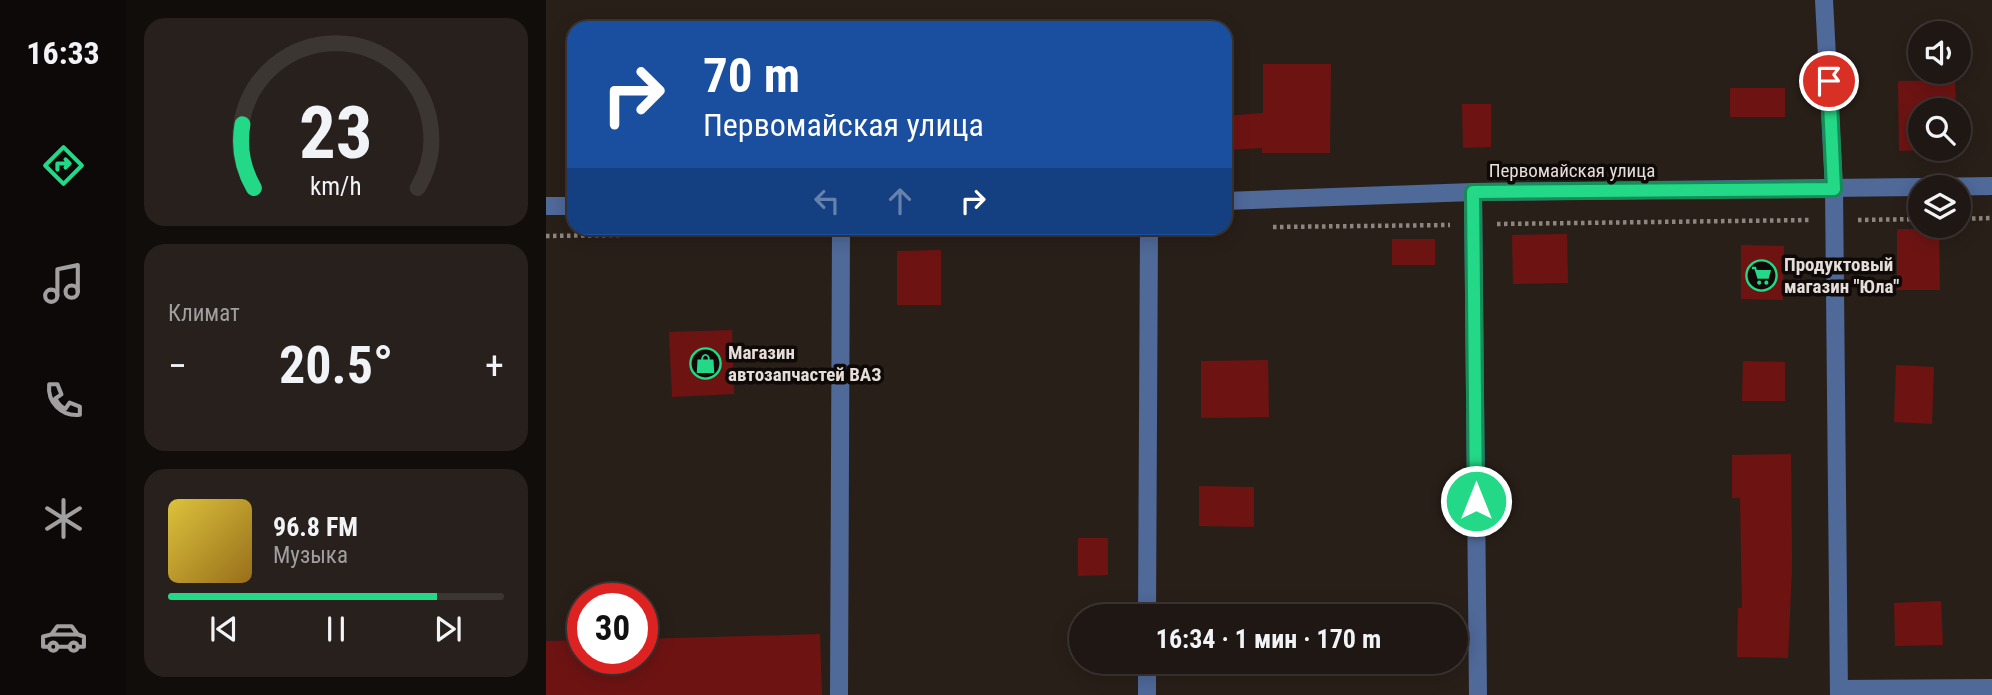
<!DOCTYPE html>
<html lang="ru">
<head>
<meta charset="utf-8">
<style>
  body { margin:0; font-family:"Roboto Condensed",sans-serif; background:#27201c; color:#f1f3f6; height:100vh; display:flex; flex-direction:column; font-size:26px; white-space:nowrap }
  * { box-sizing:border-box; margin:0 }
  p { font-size:23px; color:#a19fa0 }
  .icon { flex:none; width:38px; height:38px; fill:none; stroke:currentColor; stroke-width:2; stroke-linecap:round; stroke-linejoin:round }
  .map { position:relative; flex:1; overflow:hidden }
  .details { display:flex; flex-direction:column; gap:18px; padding:18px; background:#110d0a; width:420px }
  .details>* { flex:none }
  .hud { position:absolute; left:21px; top:21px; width:665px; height:214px; border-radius:21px; box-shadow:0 4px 18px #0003,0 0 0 2px #3c3633; background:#1a4fa0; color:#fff; overflow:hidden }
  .tools { position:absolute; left:1362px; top:21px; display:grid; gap:14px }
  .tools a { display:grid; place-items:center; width:63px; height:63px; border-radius:50%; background:#1f1713; box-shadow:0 4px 18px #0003,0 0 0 2px #3c3633; font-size:35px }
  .speed { position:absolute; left:21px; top:583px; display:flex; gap:14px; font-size:35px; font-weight:700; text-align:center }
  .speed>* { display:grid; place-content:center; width:91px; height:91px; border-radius:50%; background:#1f1713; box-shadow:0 4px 18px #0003,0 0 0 2px #3c3633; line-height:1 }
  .speed .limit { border:10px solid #d22; background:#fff; color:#111 }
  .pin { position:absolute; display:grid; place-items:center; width:60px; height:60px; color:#fff; margin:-30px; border:4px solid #fff; border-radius:50%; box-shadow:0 2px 7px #0007 }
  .me { position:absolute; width:77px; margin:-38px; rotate:0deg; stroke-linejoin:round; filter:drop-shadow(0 0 5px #0008) }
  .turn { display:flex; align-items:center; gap:24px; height:147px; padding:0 21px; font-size:32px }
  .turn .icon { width:91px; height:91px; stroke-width:2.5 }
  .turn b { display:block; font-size:49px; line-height:60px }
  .lanes { display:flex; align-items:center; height:66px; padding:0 21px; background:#0003; justify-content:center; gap:35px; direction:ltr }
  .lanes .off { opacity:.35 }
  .big { font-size:52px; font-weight:700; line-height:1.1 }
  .details .card { flex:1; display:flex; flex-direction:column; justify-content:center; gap:10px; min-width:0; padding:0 24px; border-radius:21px; background:#27201c }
  .details .dial { align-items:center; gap:0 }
  .dial svg { height:182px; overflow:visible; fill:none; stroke:#3c3633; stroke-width:7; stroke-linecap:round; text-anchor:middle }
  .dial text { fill:#f1f3f6; stroke:none }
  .song { display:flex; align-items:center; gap:21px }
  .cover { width:84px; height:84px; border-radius:10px; background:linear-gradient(135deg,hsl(50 70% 55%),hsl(40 70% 35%)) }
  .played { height:7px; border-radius:4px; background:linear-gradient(90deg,#23d886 80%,#3c3633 80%) }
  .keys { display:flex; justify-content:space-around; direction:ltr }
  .heat { display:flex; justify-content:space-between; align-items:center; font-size:38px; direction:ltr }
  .trip { position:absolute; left:523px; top:604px; width:399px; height:70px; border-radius:35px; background:#1f1713; box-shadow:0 4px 18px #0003,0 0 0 2px #3c3633; font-weight:700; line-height:70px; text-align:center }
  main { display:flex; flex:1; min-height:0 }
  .tab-bar { display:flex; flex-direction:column; width:126px; justify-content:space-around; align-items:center; background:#0c0908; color:#a19fa0 }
  .tab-bar .icon { width:49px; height:49px }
  .tab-bar .on { color:#23d886 }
  .tab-bar b { font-size:32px; color:#f1f3f6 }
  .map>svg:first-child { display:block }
  .building { fill:#6d1413 }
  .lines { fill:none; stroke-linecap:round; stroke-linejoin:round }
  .path { stroke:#8d8580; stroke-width:4.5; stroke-dasharray:3.5 3.5; stroke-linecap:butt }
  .minor { stroke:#4f6999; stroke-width:18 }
  .route-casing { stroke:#178c57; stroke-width:18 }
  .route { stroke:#23d886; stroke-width:12 }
  .labels { text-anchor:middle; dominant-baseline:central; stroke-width:7; stroke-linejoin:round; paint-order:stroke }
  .street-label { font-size:19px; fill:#e4ddd9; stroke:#0f0a08 }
  .poi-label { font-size:19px; font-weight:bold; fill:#e4ddd9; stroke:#0f0a08; text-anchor:start }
</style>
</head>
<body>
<main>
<nav class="tab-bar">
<b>16:33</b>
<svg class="icon on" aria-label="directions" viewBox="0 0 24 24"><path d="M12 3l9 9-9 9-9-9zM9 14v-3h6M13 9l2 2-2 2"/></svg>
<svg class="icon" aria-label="music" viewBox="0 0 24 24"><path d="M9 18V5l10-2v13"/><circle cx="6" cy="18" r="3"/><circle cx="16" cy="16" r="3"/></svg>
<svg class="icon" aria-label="phone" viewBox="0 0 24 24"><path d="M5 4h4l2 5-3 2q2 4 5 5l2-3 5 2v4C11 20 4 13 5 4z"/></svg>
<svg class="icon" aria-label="climate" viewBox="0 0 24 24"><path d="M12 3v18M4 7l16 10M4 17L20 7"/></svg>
<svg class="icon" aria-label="car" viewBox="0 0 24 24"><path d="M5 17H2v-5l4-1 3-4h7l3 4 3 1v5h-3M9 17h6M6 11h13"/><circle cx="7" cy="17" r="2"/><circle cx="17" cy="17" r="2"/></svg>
</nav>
<section class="details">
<div class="card dial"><svg viewBox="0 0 100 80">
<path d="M14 69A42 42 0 1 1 86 69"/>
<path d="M14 69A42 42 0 0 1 9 41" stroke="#23d886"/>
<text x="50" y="56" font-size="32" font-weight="700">23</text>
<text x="50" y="72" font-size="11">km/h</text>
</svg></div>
<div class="card"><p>Климат</p>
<div class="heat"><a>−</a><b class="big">20.5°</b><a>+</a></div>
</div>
<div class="card">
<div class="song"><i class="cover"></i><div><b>96.8 FM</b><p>Музыка</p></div></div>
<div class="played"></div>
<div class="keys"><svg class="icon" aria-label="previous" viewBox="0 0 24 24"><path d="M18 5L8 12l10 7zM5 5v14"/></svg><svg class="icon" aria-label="pause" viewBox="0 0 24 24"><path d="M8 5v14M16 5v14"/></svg><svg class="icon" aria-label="next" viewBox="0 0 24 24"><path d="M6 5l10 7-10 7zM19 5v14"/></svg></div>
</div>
</section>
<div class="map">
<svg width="1446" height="695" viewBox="0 0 1446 695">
  <rect width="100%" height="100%" fill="#291f19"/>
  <g class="building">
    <polygon points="717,64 785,64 784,153 716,153 716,148 679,150 679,116 717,113"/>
    <polygon points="1409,80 1410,110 1374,110 1374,149 1410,149 1353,151 1352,81"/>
    <rect x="1184" y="88" width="55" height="29"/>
    <polygon points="916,104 945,104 945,147 917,148"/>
    <polygon points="1351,229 1393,229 1394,290 1351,290"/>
    <polygon points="1021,234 1022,283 967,284 966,235"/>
    <rect x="846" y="239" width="43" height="26"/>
    <polygon points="1195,245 1238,246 1237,300 1195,299"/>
    <polygon points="395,250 395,305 351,305 351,251"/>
    <polygon points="186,330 188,394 126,397 123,332"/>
    <polygon points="722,360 723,417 655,418 655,361"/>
    <polygon points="1197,361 1239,362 1239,401 1196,401"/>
    <polygon points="1350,365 1388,367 1386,424 1348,422"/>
    <polygon points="1245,454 1246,568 1242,658 1191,657 1192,608 1196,608 1194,498 1186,498 1186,455"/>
    <polygon points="653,486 708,487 708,527 653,526"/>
    <polygon points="532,538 562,538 562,575 532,576"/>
    <polygon points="1395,601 1397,645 1349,646 1348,603"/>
    <polygon points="274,634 276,695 0,695 0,641 37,640 37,658 96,658 96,639"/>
  </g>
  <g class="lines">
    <g class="path">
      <polyline points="1412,219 1446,218"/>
      <polyline points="1312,220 1374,219"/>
      <polyline points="951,224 1264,220"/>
      <polyline points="727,227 904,225"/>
      <polyline points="628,228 672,228"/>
      <polyline points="320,232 580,229"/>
      <polyline points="0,236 273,232"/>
    </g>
    <g class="minor">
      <polyline points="1278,0 1288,189 1293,695"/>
      <polyline points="1378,187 1446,186"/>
      <polyline points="927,192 932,695"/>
      <polyline points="679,201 927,192 1374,187"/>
      <polyline points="0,206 28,206"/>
      <polyline points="601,616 603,228"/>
      <polyline points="1293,689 1446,688"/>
      <polyline points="293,695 295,228"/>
      <polyline points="601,695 601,662"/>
    </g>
  </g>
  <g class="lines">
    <defs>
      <polyline id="route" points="930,501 927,192 1288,189 1283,81"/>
    </defs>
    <use href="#route" class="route-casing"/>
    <use href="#route" class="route"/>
  </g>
  <defs>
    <symbol id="supermarket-ring" viewBox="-11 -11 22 22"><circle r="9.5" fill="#0f0a08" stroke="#23d886" stroke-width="1.5"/><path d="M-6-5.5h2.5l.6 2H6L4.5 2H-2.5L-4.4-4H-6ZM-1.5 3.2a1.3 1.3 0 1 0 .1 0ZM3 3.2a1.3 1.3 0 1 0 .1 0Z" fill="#23d886"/></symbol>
    <symbol id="shop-ring" viewBox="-11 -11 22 22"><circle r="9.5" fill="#0f0a08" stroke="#23d886" stroke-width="1.5"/><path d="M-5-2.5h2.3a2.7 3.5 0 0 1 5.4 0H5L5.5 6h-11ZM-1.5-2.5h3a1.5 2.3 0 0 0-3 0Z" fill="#23d886"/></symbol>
  </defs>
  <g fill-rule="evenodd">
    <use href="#supermarket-ring" x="1198" y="258" width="35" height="35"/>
    <use href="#shop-ring" x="142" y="346" width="35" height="35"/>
  </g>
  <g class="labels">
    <g class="street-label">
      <text x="1026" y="170">Первомайская улица</text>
    </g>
    <g class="poi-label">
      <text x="1238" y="264">Продуктовый<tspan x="1238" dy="22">магазин "Юла"</tspan></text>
      <text x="182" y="352">Магазин<tspan x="182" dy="22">автозапчастей ВАЗ</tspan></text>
    </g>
  </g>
</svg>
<div class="tools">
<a><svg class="icon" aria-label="sound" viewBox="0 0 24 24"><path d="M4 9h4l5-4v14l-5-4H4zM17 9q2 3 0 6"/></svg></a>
<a><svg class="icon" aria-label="search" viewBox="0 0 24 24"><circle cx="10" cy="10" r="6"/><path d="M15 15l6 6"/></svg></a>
<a><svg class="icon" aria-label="layers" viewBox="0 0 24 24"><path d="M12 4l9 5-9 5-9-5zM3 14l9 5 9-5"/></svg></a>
</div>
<div class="speed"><div class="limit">30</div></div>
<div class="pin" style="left:1283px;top:81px;background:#d93025"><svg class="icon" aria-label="arrive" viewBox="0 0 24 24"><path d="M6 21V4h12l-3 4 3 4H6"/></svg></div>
<svg class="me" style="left:930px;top:501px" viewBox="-20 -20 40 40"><circle r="17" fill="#23d886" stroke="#fff" stroke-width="3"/><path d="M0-11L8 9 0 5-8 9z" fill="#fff"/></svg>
<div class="trip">16:34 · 1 мин · 170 m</div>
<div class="hud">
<div class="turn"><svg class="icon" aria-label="right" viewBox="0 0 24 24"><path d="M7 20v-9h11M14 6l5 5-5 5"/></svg><div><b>70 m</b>Первомайская улица</div></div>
<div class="lanes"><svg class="icon off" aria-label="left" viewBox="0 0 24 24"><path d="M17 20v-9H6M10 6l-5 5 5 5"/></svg><svg class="icon off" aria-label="ahead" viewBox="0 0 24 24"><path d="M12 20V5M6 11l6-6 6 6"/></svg><svg class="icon" aria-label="right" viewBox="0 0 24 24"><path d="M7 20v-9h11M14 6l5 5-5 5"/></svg></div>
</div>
</div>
</main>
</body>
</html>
